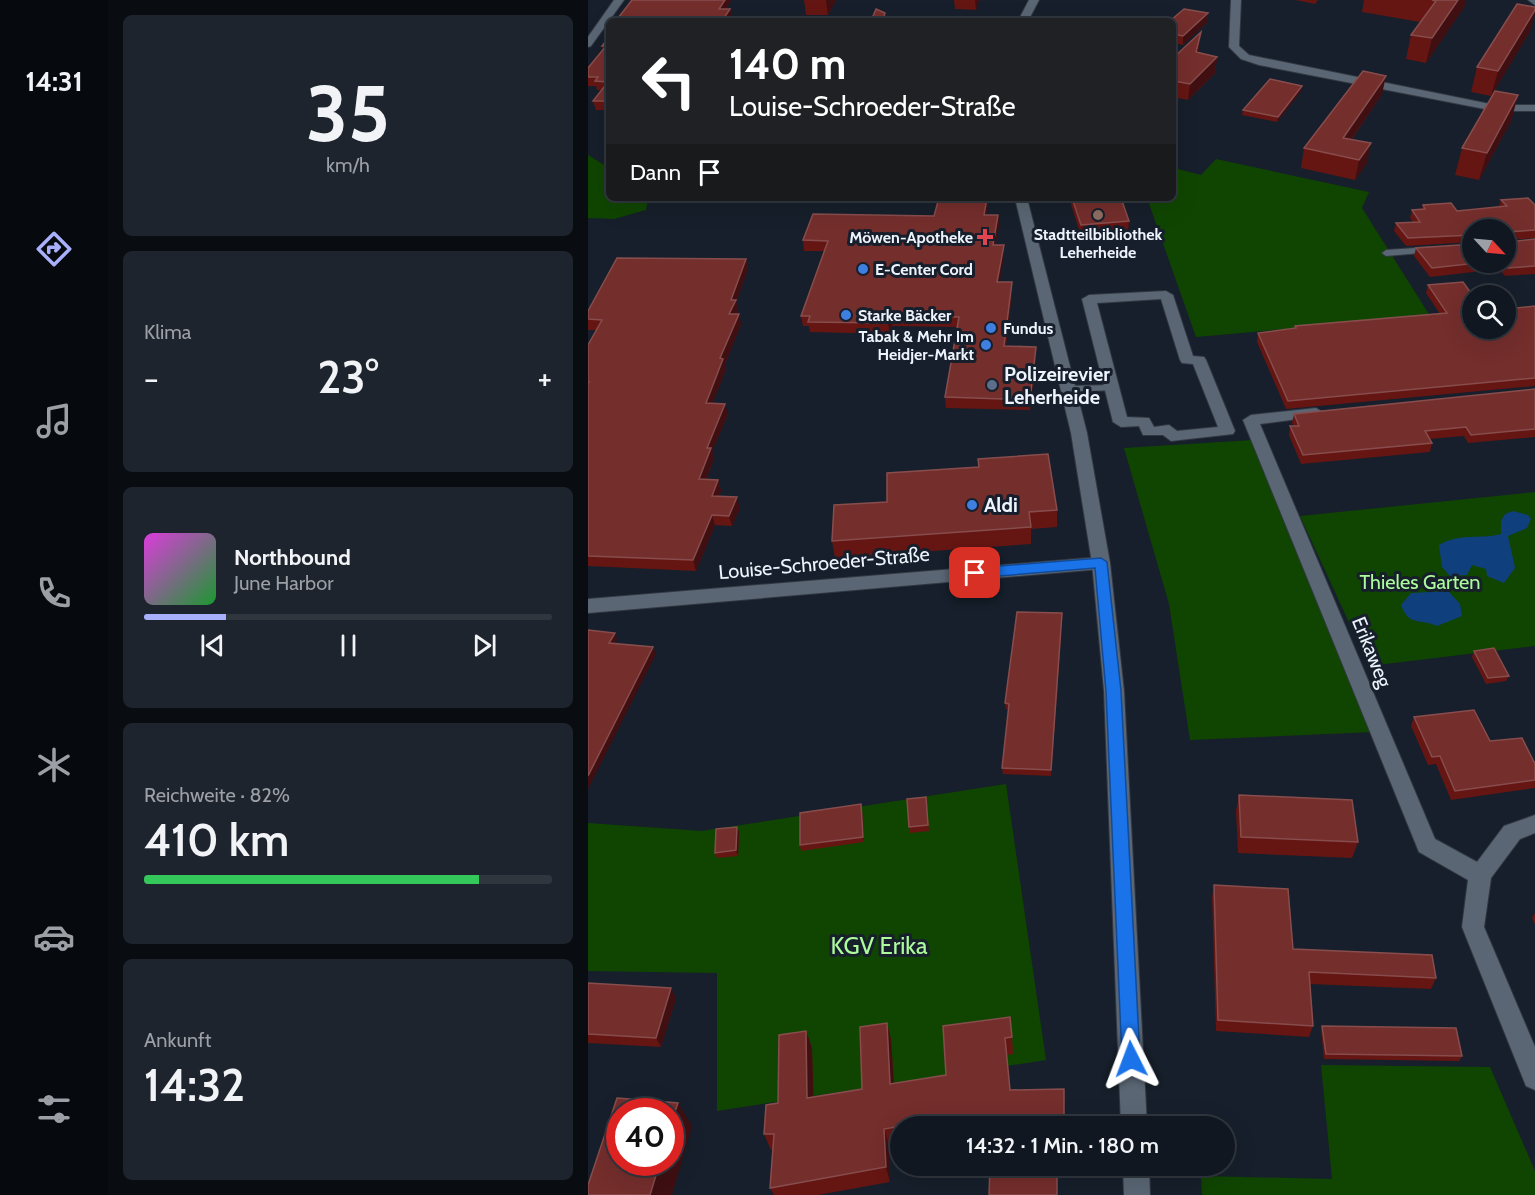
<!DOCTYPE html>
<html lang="de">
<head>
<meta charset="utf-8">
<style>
  body { margin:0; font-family:Cabin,sans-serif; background:#1e242d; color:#f1f3f6; height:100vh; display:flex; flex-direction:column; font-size:22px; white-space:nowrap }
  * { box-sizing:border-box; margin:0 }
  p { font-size:20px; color:#9c9fa5 }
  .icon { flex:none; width:33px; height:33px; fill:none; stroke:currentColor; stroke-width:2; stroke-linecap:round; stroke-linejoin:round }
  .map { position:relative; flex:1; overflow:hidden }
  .details { display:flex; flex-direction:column; gap:15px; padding:15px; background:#090d12; width:480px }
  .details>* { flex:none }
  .banner { position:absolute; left:18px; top:18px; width:570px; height:183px; border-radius:9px; box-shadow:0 6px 24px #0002,0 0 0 2px #30363e; background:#202124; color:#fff; overflow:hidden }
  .needle { width:39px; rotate:116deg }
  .buttons { position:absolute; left:874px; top:219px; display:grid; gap:12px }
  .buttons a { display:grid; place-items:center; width:54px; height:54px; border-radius:50%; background:#101720; box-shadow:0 6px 24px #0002,0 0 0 2px #30363e; font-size:30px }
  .speed { position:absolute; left:18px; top:1098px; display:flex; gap:12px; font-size:30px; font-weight:700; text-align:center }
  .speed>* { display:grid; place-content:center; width:78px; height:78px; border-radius:50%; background:#101720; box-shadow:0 6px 24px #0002,0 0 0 2px #30363e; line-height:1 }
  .speed .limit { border:9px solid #d22; background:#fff; color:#111 }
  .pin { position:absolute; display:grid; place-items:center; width:51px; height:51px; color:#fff; margin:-26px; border-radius:12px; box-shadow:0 3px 9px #0006 }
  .me { position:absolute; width:66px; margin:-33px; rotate:357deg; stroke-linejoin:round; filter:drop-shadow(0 0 4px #0008) }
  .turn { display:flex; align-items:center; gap:21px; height:126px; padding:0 24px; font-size:27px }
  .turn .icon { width:78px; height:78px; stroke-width:2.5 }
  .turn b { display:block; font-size:42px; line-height:51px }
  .then { display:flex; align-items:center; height:57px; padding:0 24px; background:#0003; gap:12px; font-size:22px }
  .big { font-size:45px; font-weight:600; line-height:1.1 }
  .details .widget { flex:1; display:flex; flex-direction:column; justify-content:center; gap:9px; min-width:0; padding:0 21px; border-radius:9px; background:#1e242d }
  .details .dial { align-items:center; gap:0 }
  .dial b { font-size:78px; line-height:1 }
  .song { display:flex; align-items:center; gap:18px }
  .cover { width:72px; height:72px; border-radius:9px; background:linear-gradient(135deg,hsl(300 70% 55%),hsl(130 70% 35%)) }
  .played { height:6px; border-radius:3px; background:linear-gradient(90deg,#a8b0fc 20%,#30363e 20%) }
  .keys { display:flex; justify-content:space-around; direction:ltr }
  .heat { display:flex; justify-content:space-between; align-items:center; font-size:33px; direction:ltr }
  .charge { height:9px; border-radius:4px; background:linear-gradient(90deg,#34c759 82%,#30363e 0) }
  .trip { position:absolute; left:302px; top:1116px; width:345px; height:60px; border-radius:30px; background:#101720; box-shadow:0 6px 24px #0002,0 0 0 2px #30363e; font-weight:600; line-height:60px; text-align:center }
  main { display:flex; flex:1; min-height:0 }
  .menu { display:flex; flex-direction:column; width:108px; justify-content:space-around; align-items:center; background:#06090d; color:#9c9fa5 }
  .menu .icon { width:42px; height:42px }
  .menu .current { color:#a8b0fc }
  .menu b { font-size:27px; color:#f1f3f6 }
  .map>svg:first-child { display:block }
  .green { fill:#104501 }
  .water { fill:#103f7e }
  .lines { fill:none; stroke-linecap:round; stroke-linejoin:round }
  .lane-casing { stroke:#323842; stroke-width:2 }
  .street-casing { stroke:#323842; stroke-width:2 }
  .secondary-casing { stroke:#323842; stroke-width:2 }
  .lane { fill:#5a6674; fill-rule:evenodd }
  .street { fill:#5a6674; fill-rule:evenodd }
  .secondary { fill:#5a6674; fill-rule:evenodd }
  .wall { fill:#651613 }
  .shaded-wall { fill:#3f0f12 }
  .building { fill:#742e2c; stroke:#874d4d; stroke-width:1.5 }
  .route { fill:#1a73e8; stroke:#114b97; stroke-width:1.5 }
  .education-dot { fill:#8d6e63; stroke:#161f2b; stroke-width:2 }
  .health-dot { fill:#e0444e; stroke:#161f2b; stroke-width:2 }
  .shop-dot { fill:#3f7fe0; stroke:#161f2b; stroke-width:2 }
  .service-dot { fill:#5c6f8a; stroke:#161f2b; stroke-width:2 }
  .labels { text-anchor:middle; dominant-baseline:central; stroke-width:6; stroke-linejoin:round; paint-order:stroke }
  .far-poi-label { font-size:16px; font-weight:bold; fill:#edf4fd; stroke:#161f2b; text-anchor:start }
  .poi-label { font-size:20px; font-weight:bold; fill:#edf4fd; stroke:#161f2b; text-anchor:start }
  .street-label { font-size:20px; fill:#edf4fd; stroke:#161f2b }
  .park-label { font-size:20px; fill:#adfb9c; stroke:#161f2b }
  .near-park-label { font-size:24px; fill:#adfb9c; stroke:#161f2b }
</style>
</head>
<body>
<main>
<nav class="menu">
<b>14:31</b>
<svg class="icon current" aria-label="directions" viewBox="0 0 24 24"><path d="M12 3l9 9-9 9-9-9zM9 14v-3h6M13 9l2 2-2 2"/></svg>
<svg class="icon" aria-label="music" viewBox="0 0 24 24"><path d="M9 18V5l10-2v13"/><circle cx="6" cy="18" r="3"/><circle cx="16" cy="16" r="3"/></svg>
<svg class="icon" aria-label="phone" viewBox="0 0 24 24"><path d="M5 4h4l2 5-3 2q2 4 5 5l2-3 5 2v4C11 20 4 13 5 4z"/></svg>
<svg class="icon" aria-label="climate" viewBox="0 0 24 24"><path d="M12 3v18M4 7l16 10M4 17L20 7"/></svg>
<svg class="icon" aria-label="car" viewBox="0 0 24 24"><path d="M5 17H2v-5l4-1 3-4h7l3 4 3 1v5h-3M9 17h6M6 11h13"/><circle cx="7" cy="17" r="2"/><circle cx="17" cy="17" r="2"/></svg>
<svg class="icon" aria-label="filters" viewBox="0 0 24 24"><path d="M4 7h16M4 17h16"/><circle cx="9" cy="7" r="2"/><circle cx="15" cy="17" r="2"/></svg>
</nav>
<section class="details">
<div class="widget dial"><b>35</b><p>km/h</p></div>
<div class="widget"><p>Klima</p>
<div class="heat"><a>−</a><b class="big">23°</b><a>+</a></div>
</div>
<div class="widget">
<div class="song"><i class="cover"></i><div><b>Northbound</b><p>June Harbor</p></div></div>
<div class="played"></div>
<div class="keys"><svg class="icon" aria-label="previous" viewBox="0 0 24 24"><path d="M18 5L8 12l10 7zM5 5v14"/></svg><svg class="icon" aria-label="pause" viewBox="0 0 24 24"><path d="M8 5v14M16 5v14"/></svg><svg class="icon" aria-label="next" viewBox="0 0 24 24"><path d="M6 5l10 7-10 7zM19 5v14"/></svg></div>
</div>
<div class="widget"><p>Reichweite · 82%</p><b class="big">410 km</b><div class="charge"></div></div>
<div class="widget"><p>Ankunft</p><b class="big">14:32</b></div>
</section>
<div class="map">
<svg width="947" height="1195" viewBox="0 0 947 1195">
  <rect width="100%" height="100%" fill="#161f2b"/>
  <g class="green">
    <polygon points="0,155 21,168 21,198 60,198 58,210 26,219 0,218"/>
    <polygon points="628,159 781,192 774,208 842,316 608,337 559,198 585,198 585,174 590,169 613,175"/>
    <polygon points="665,440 786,732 602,740 581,604 536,448"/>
    <polygon points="947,492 947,646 781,666 712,516"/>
    <polygon points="418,784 458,1060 129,1111 129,973 0,971 0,823 114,831"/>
    <polygon points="733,1065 902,1067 947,1171 947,1195 614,1195 613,1176 744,1179"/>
  </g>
  <g class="water">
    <path d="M925,511L940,515L943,519L939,528L920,536L927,568L916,583L899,576L898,569L884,565L879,575L862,576L854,567L851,545C874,532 890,540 913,534V521L917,514Z"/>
    <path d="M860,591L872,604L874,616L849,626C832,618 821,627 813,605L823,593Z"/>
  </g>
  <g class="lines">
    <defs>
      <g id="lane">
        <polygon points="842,247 845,248 845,252 798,256 794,253 798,250"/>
        <polygon points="524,385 529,388 528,390 478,392 473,389 478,386"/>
      </g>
      <g id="street">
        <polygon points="26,0 36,0 3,46 0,47 0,37"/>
        <polygon points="643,0 653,0 651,46 661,55 907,105 947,105 947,111 907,111 671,65 653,59 641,47"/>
        <polygon points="940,0 947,0 947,5"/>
        <path d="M578,291L585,295L605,356L616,357L618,360L647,431L645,434L583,441L575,435H555L551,426L533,427L525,422L494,299L501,295ZM573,299L592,360L594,363L605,364L630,427L589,431L581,425L566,427L561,418L539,417L509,303Z"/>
        <polygon points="728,408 736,413 733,416 672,424 847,839 889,862 916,826 947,815 947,833 932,839 903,878 896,927 947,1047 947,1090 938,1086 874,927 880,880 831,852 655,420 663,415"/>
        <polygon points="513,557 522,563 513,569 0,613 0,599"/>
      </g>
      <g id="secondary">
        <polygon points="441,0 451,0 440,21 430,21"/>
        <polygon points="427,198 439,198 499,433 522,563 536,691 559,1126 533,1126 516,691 504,563 483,433"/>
        <polygon points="535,1166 561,1166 562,1195 536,1195"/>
      </g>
    </defs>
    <use href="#lane" class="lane-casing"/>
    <use href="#street" class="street-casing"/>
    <use href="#secondary" class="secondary-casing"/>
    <use href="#lane" class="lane"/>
    <use href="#street" class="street"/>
    <use href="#secondary" class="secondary"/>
  </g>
  <g class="wall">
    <polygon points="44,0 143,0 138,9 142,9 144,17 141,21 31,21 30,18"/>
    <polygon points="216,0 248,0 240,15 218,15"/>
    <polygon points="366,0 391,0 388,10 367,9"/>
    <polygon points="707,0 730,0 727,4"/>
    <polygon points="776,0 878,0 876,7 838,63 818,59 823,35 832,22 774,12"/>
    <polygon points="620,13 619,22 595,45 585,43 585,21"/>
    <polygon points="942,31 903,96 883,92 889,67"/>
    <polygon points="21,37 21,110 8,110 5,101 13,90 9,90 8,86 0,86 0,68 15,50 14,46"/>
    <polygon points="611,47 610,53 629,57 627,73 600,100 585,97 585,58"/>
    <polygon points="713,91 689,122 654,115 655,110"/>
    <polygon points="794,94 764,139 779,163 767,180 713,168 716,148"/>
    <polygon points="930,95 923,121 891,180 867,175 874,148"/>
    <polygon points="351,198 400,198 400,203 398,215 410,215 411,225 407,245 416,255 411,282 424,282 424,293 418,346 448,357 442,410 358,408 357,397 369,327 304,326 302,334 222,332 221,326 215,326 213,316 236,251 216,251 215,240 346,216"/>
    <polygon points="481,198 533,198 541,221 540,232 493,236"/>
    <polygon points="913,200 947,205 947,238 920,240 921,242 947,239 947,274 917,276 911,269 842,277 826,256 828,248 885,262 918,262 885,230 885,242 818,246 806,231 808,223 825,222 822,218 824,210 834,209 835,205 869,211 911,207"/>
    <polygon points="158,259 160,269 148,302 150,310 148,314 153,324 137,364 138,369 124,404 140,414 124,451 126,458 118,480 130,480 133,491 131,496 152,508 144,526 127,525 108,571 0,566 0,345 9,330 0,330 0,311"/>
    <polygon points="840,285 885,328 947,306 947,387 947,386 698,409 669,342 670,333 707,329 707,326 852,314 838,293"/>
    <polygon points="947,390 947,437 880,443 876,436 841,439 844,443 842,452 713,464 701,435 702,426 706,426 704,423 706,414"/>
    <polygon points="246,505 469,510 469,527 443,529 443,544 247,558 244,541"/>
    <polygon points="474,619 463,776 415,774 414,768 420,709 418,709 417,703"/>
    <polygon points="886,651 921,676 918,681 898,684 884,657"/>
    <polygon points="826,717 902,741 946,762 947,762 947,788 863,800 848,764 840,765 823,726"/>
    <polygon points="651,795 770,842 764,858 650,853 648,811"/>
    <polygon points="338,797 341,831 322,833 321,827"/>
    <polygon points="274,810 276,842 213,851 212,845"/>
    <polygon points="149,827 151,832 150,856 129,858 127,853"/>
    <polygon points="626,885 705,949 848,978 843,989 722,984 725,1026 721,1037 628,1031 624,897"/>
    <polygon points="947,913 947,924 944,918"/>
    <polygon points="0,983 88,998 73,1047 0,1043"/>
    <polygon points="299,1023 303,1040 306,1084 358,1075 355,1026 424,1037 425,1054 419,1055 422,1090 476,1126 312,1126 312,1142 301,1145 302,1182 230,1195 186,1195 182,1188 185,1149 183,1150 176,1134 190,1103 218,1031 224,1048 225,1097 274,1089"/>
    <polygon points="734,1026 874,1056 871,1061 736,1059 733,1031"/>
  </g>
  <g class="shaded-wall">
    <polygon points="137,0 143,0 133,17 131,9"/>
    <polygon points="238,0 248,0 240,15"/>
    <polygon points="387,0 391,0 388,10"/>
    <polygon points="870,0 878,0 876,7 838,63 844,38"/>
    <polygon points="142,9 144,17 141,21 134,21"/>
    <polygon points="947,10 947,14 942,31 903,96 910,71"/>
    <polygon points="620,13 619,22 595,45 595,36"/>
    <polygon points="613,32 611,47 607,68 608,52"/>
    <polygon points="629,57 627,73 600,100 602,84"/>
    <polygon points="798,76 794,94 751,157 755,138"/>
    <polygon points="714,86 713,91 689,122 690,117"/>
    <polygon points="930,95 923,121 891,180 899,153"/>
    <polygon points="783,143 779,163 767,180 771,160"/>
    <polygon points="399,198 400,198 400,203 396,225 396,215"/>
    <polygon points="410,215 411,225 406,255 405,245"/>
    <polygon points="416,245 416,255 410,293 409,282"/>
    <polygon points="158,259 160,269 148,302 150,310 143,324 141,314 143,300"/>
    <polygon points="424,282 424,293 416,356 416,346"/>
    <polygon points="151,314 153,324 137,364 138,369 120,414 118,403 132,358"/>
    <polygon points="302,315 304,326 302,334 300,323"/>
    <polygon points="448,347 448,357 442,410 442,400"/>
    <polygon points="137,404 140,414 124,451 126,458 114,490 111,479 119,448"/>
    <polygon points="130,480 133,491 127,506 124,496"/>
    <polygon points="149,497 152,508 144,526 141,516"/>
    <polygon points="124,515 127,525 108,571 105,560"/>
    <polygon points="27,633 29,639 24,649 21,643"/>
    <polygon points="65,647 68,654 0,789 0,776"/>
    <polygon points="273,804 274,810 276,842 275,837"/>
    <polygon points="149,827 151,832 150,856 148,850"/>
    <polygon points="83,988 88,998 73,1047 68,1038"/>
    <polygon points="299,1023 303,1040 307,1100 302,1084"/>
    <polygon points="218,1031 224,1048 226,1114 219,1098"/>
    <polygon points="90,1103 104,1126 84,1195 62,1195 72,1162 82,1162 82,1126"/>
    <polygon points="296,1129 301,1145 302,1182 298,1167"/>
  </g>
  <g class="building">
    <polygon points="44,0 137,0 131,9 142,9 134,21 35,21 38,18 30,18"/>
    <polygon points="844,0 870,0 844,38 823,35 848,1"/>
    <polygon points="929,4 947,7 947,10 910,71 889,67"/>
    <polygon points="288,9 297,13 295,21 283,21"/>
    <polygon points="596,9 620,13 595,36 585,34 585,21 582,21"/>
    <polygon points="613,32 608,52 629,57 602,84 586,81 585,81 585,58"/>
    <polygon points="21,37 21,101 5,101 20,82 7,81 10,77 0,77 0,68 18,46 14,46"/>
    <polygon points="775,71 798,76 755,138 783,143 771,160 716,148"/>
    <polygon points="682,79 714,86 690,117 655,110"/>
    <polygon points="907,91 930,95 899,153 874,148"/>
    <polygon points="351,198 399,198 396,215 410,215 405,245 416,245 409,282 424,282 416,346 448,347 442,400 357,397 371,317 302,315 300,323 220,322 222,316 213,316 240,241 215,240 225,214 346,216"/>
    <polygon points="484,198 533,198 541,221 493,225"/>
    <polygon points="940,198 947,205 947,230 919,232 921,242 947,239 947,266 919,268 915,262 918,262 918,230 885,230 885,235 820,238 808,223 832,222 824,210 837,209 835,205 863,203 869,211 919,206 913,200"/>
    <polygon points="885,244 885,262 898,262 844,268 828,248"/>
    <polygon points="29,258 158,259 143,300 148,300 141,314 151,314 132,358 135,359 118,403 137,404 119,448 123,448 111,479 130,480 124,496 149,497 141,516 124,515 105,560 0,556 0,384 1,382 0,382 0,345 14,320 0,319 0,311"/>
    <polygon points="875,282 885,296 885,328 918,328 918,309 947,306 947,378 700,401 670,333 708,328 707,326 859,313 840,285"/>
    <polygon points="947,389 947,429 883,435 878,427 837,431 844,443 715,455 702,426 711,426 706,414"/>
    <polygon points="460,454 469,510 441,512 443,527 244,541 246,505 299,502 299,473 391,467 390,459"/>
    <polygon points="429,612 474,613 463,770 414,768 421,704 417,703"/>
    <polygon points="0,630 27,633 21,643 65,647 0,776"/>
    <polygon points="906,648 921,676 900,678 886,651"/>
    <polygon points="886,710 902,741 934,738 946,762 947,762 947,780 867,791 852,756 844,757 826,717"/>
    <polygon points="651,795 764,800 770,842 653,837"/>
    <polygon points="338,797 340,825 321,827 319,799"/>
    <polygon points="273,804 275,837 212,845 212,813"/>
    <polygon points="149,827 148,850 127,853 128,829"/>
    <polygon points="626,885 700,889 705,949 844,955 848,978 721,972 725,1026 630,1020"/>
    <polygon points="0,983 83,988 68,1038 0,1034"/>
    <polygon points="422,1017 424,1037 417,1038 422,1090 476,1089 476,1126 365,1126 363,1117 296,1129 298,1167 182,1188 186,1134 176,1134 178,1105 190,1103 191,1035 218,1031 219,1098 274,1089 272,1027 299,1023 302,1084 358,1075 355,1026"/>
    <polygon points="734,1026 868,1028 874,1056 738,1054"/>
    <polygon points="29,1098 90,1103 82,1126 82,1112 32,1112 32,1162 72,1162 62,1195 0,1195 0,1185"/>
    <polygon points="402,1166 469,1166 469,1195 401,1195"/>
  </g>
  <polygon class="route" points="513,558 519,562 533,691 552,1059 550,1066 543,1069 536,1066 534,1059 518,691 507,568 387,578 381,573 387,568"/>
  <circle class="education-dot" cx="510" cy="215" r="6"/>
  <path class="health-dot" d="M394 228h6v6h6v6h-6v6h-6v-6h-6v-6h6z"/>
  <g class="shop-dot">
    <circle cx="275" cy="269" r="6"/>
    <circle cx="258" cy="315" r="6"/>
    <circle cx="403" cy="328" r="6"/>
    <circle cx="398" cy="345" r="6"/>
    <circle cx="384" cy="505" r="6"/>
  </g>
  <circle class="service-dot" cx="404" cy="385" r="6"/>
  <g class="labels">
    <g class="far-poi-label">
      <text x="510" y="234" text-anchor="middle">Stadtteilbibliothek<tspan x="510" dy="18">Leherheide</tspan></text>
      <text x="385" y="237" text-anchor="end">Möwen-Apotheke</text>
      <text x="287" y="269">E-Center Cord</text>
      <text x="270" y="315">Starke Bäcker</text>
      <text x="415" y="328">Fundus</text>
      <text x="386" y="336" text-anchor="end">Tabak &amp; Mehr Im<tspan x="386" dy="18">Heidjer-Markt</tspan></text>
    </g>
    <g class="poi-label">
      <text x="416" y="374">Polizeirevier<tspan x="416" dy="23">Leherheide</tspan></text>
      <text x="396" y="505">Aldi</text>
    </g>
    <g class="street-label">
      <text transform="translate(236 563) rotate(-5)">Louise-Schroeder-Straße</text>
      <text transform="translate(784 652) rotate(68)">Erikaweg</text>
    </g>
    <g class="park-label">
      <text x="832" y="582">Thieles Garten</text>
    </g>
    <g class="near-park-label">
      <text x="291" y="945">KGV Erika</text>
    </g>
  </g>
</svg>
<div class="buttons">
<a><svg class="needle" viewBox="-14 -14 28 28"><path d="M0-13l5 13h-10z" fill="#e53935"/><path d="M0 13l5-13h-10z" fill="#9c9fa5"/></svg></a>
<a><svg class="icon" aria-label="search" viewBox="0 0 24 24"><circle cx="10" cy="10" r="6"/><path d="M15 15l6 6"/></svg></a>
</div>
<div class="speed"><div class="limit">40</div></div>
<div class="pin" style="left:387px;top:573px;background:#d93025"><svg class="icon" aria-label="arrive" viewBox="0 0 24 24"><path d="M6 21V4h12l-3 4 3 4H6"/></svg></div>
<svg class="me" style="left:543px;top:1059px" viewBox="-20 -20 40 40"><path d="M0-17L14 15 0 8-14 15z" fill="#1a73e8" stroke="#fff" stroke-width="4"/></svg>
<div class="trip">14:32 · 1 Min. · 180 m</div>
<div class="banner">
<div class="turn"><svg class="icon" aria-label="left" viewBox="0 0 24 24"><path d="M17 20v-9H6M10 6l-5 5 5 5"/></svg><div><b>140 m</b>Louise-Schroeder-Straße</div></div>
<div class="then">Dann<svg class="icon" aria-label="arrive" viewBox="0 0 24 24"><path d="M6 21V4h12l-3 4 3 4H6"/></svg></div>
</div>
</div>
</main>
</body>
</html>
